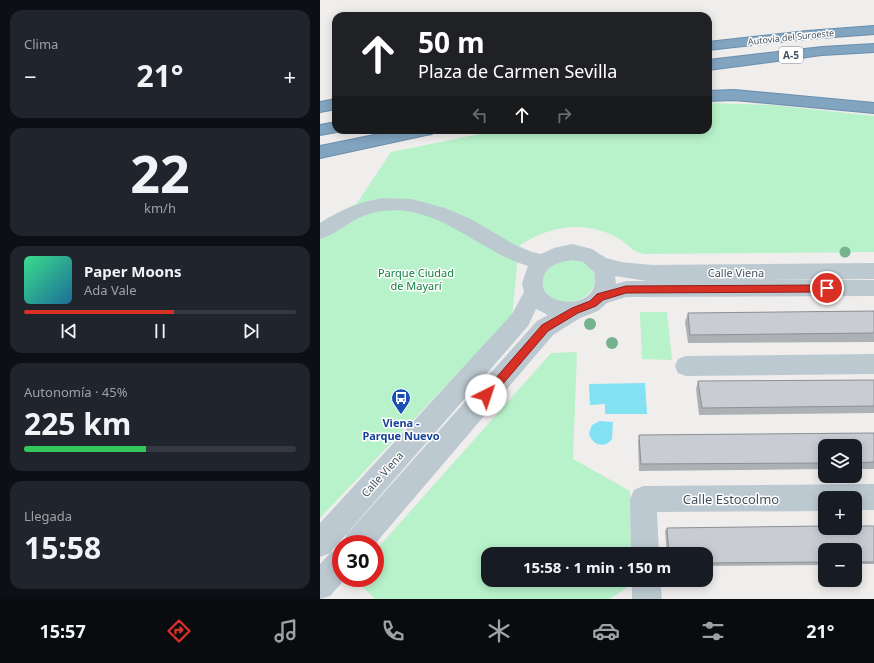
<!DOCTYPE html>
<html lang="es">
<head>
<meta charset="utf-8">
<style>
  body { margin:0; font-family:"Noto Sans",sans-serif; background:#20242c; color:#f1f3f6; height:100vh; display:flex; flex-direction:column; font-size:15px; white-space:nowrap }
  * { box-sizing:border-box; margin:0 }
  p { font-size:13px; color:#9ea1a6 }
  .icon { flex:none; width:22px; height:22px; fill:none; stroke:currentColor; stroke-width:2; stroke-linecap:round; stroke-linejoin:round }
  .map { position:relative; flex:1; overflow:hidden }
  .details { display:flex; flex-direction:column; gap:10px; padding:10px; background:#0d0f14; width:320px }
  .details>* { flex:none }
  .guide { position:absolute; left:12px; top:12px; width:380px; height:122px; border-radius:12px; box-shadow:0 2px 10px #0003; background:#202124; color:#fff; overflow:hidden }
  .fabs { position:absolute; left:498px; top:439px; display:grid; gap:8px }
  .fabs a { display:grid; place-items:center; width:44px; height:44px; border-radius:8px; background:#171b24; box-shadow:0 2px 10px #0003; font-size:20px }
  .speed { position:absolute; left:12px; top:535px; display:flex; gap:8px; font-size:20px; font-weight:700; text-align:center }
  .speed>* { display:grid; place-content:center; width:52px; height:52px; border-radius:50%; background:#171b24; box-shadow:0 2px 10px #0003; line-height:1 }
  .speed .limit { border:6px solid #d22; background:#fff; color:#111 }
  .pin { position:absolute; display:grid; place-items:center; width:34px; height:34px; color:#fff; margin:-17px; border:2px solid #fff; border-radius:50%; box-shadow:0 1px 4px #0007 }
  .me { position:absolute; width:44px; margin:-22px; rotate:41deg; stroke-linejoin:round; filter:drop-shadow(0 0 3px #0008) }
  .turn { display:flex; align-items:center; gap:14px; height:84px; padding:0 20px; font-size:18px }
  .turn .icon { width:52px; height:52px; stroke-width:2.5 }
  .turn b { display:block; font-size:28px; line-height:34px }
  .lanes { display:flex; align-items:center; height:38px; padding:0 20px; background:#0003; justify-content:center; gap:20px; direction:ltr }
  .lanes .off { opacity:.35 }
  .big { font-size:30px; font-weight:700; line-height:1.1 }
  .details .tile { flex:1; display:flex; flex-direction:column; justify-content:center; gap:6px; min-width:0; padding:0 14px; border-radius:12px; background:#20242c }
  .details .dial { align-items:center; gap:0 }
  .dial b { font-size:52px; line-height:1 }
  .song { display:flex; align-items:center; gap:12px }
  .cover { width:48px; height:48px; border-radius:6px; background:linear-gradient(135deg,hsl(150 70% 55%),hsl(200 70% 35%)) }
  .played { height:4px; border-radius:2px; background:linear-gradient(90deg,#d93025 55%,#363941 55%) }
  .keys { display:flex; justify-content:space-around; direction:ltr }
  .heat { display:flex; justify-content:space-between; align-items:center; font-size:22px; direction:ltr }
  .charge { height:6px; border-radius:3px; background:linear-gradient(90deg,#34c759 45%,#363941 0) }
  .trip { position:absolute; left:161px; top:547px; width:232px; height:40px; border-radius:12px; background:#171b24; box-shadow:0 2px 10px #0003; font-weight:700; line-height:40px; text-align:center }
  .dock { display:flex; height:64px; justify-content:space-around; align-items:center; background:#090b0e; color:#9ea1a6 }
  .dock .icon { width:28px; height:28px }
  .dock .active { color:#d93025 }
  .dock b { font-size:18px; color:#f1f3f6 }
  main { display:flex; flex:1; min-height:0 }
  .map>svg:first-child { display:block }
  .green { fill:#b8f2ca }
  .water { fill:#82e2f1 }
  .lines { fill:none; stroke-linecap:round; stroke-linejoin:round }
  .highway-casing { stroke:#6c8fac; stroke-width:2 }
  .minor { fill:#bcc9d1; fill-rule:evenodd }
  .highway { fill:#81a4c0; fill-rule:evenodd }
  .tree { fill:#75b28e }
  .wall { fill:#adb0b5 }
  .building { fill:#c9cdd3; stroke:#8d9094 }
  .route { fill:#d93025; stroke:#8d1f18 }
  .labels { text-anchor:middle; dominant-baseline:central; stroke-width:3; stroke-linejoin:round; paint-order:stroke }
  .far-street-label { font-size:9px; fill:#44525c; stroke:#fff }
  .shield { fill:#fff; stroke:#7c868d; stroke-width:1 }
  .shield-label { font-size:10px; font-weight:bold; fill:#44525c }
  .park-label { font-size:11px; fill:#108241; stroke:#fff }
  .street-label { font-size:11px; fill:#44525c; stroke:#fff }
  .transit-label { font-size:11px; font-weight:bold; fill:#164399; stroke:#fff }
  .near-street-label { font-size:13px; fill:#44525c; stroke:#fff }
</style>
</head>
<body>
<main>
<section class="details">
<div class="tile"><p>Clima</p>
<div class="heat"><a>−</a><b class="big">21°</b><a>+</a></div>
</div>
<div class="tile dial"><b>22</b><p>km/h</p></div>
<div class="tile">
<div class="song"><i class="cover"></i><div><b>Paper Moons</b><p>Ada Vale</p></div></div>
<div class="played"></div>
<div class="keys"><svg class="icon" aria-label="previous" viewBox="0 0 24 24"><path d="M18 5L8 12l10 7zM5 5v14"/></svg><svg class="icon" aria-label="pause" viewBox="0 0 24 24"><path d="M8 5v14M16 5v14"/></svg><svg class="icon" aria-label="next" viewBox="0 0 24 24"><path d="M6 5l10 7-10 7zM19 5v14"/></svg></div>
</div>
<div class="tile"><p>Autonomía · 45%</p><b class="big">225 km</b><div class="charge"></div></div>
<div class="tile"><p>Llegada</p><b class="big">15:58</b></div>
</section>
<div class="map">
<svg width="554" height="599" viewBox="0 0 554 599">
  <rect width="100%" height="100%" fill="#f0eded"/>
  <g class="green">
    <path d="M388,103L453,105L554,116V252L325,254C309,251 309,244 296,237C264,220 228,226 199,246L192,316L0,518V223L37,203L71,152L180,130H388Z"/>
    <path d="M255,259C265,263 276,268 275,280C273,308 220,312 222,276L235,262Z"/>
    <polygon points="320,312 347,312 352,360 322,359"/>
    <polygon points="257,352 253,459 310,491 311,554 168,554 168,580 312,580 312,584 290,599 55,599 34,578 55,578 55,551 231,353"/>
  </g>
  <g class="water">
    <polygon points="325,383 327,414 285,414 285,404 270,405 269,384"/>
    <path d="M280,421L293,422L292,439C284,450 271,444 269,433L272,425Z"/>
  </g>
  <g class="lines">
    <defs>
      <g id="highway">
        <polygon points="554,26 554,34 487,39 388,50 388,42 487,31"/>
        <polygon points="554,44 554,52 502,55 388,70 388,60 502,47"/>
        <polygon points="414,90 554,103 554,113 414,100 388,101 388,91"/>
        <polygon points="16,99 16,109 0,112 0,102"/>
        <polygon points="16,122 16,130 22,131 0,135 0,125"/>
        <polygon points="79,130 115,130 112,134 106,135 0,158 0,146"/>
      </g>
    </defs>
    <use href="#highway" class="highway-casing"/>
    <g class="minor">
      <path d="M63,198L91,199L125,208L151,219L195,245L212,252L221,254L234,248L252,244L272,249L286,258L301,262L332,265L554,263V279L426,280H554V296L306,297L287,303L278,311L260,318L233,335L55,544H23L27,534L217,321L228,315L216,309L208,326L10,553L0,557V523L192,314L204,292L202,283L208,266C154,250 112,196 49,214C31,219 18,234 0,239V223C20,210 39,202 63,198ZM252,260L263,262L274,272C284,312 217,309 223,279C226,265 240,262 252,260ZM295,276L327,281H306L296,284Z"/>
      <polygon points="554,354 554,374 366,376 358,373 355,366 358,359 366,356"/>
      <polygon points="554,484 554,510 535,510 535,498 505,498 505,511 337,512 339,554 311,554 310,499 314,490 323,486"/>
      <polygon points="21,548 21,578 26,578 10,596 0,599 0,564 11,552"/>
      <polygon points="312,580 340,580 342,599 312,599"/>
    </g>
    <use href="#highway" class="highway"/>
  </g>
  <g class="tree">
    <circle cx="525" cy="252" r="5.5"/>
    <circle cx="270" cy="324" r="6"/>
    <circle cx="292" cy="343" r="6"/>
  </g>
  <g class="wall">
    <polygon points="554,311 554,342 368,343 365,322 368,313"/>
    <polygon points="554,380 554,413 379,415 376,389 378,381"/>
    <polygon points="554,433 554,469 535,469 535,446 505,446 505,469 319,471 318,442 319,435"/>
    <polygon points="554,526 554,564 535,564 535,550 505,550 505,565 386,566 386,554 347,554 345,531 347,528"/>
  </g>
  <g class="building">
    <polygon points="554,311 554,333 370,335 368,313"/>
    <polygon points="554,380 554,406 382,408 378,381"/>
    <polygon points="554,433 554,462 535,463 535,446 505,446 505,463 321,464 319,435"/>
    <polygon points="505,526 505,528 535,528 535,526 554,526 554,562 535,562 535,550 505,550 505,562 386,563 386,554 349,554 347,528"/>
  </g>
  <polygon class="route" points="507,285 511,288 507,292 306,293 283,300 276,306 258,313 228,331 170,399 166,400 163,399 161,395 222,325 252,308 270,301 277,294 306,286"/>
  <defs>
    <symbol id="bus-pin" viewBox="-11 -11 22 30"><path d="M0 17L-7.5 6A9.5 9.5 0 1 1 7.5 6Z" fill="#1a4fb4" stroke="#fff"/><path d="M-5-6H5V4H4V6H2V4H-2V6H-4V4H-5ZM-3.5-4V0h7V-4ZM-3.5 1.2v1.5H-2V1.2ZM2 1.2v1.5H3.5V1.2Z" fill="#fff"/></symbol>
  </defs>
  <g fill-rule="evenodd">
    <use href="#bus-pin" x="70" y="387" width="22" height="30"/>
  </g>
  <g class="labels">
    <g class="far-street-label">
      <text transform="translate(471 37) rotate(-6)">Autovía del Suroeste</text>
    </g>
    <rect class="shield" x="459" y="47" width="24" height="16" rx="3"/>
    <g class="shield-label">
      <text x="471" y="55">A-5</text>
    </g>
    <g class="park-label">
      <text x="96" y="272">Parque Ciudad<tspan x="96" dy="13">de Mayarí</tspan></text>
    </g>
    <g class="street-label">
      <text x="416" y="272">Calle Viena</text>
      <text transform="translate(62 474) rotate(-48)">Calle Viena</text>
    </g>
    <g class="transit-label">
      <text x="81" y="422">Viena -<tspan x="81" dy="13">Parque Nuevo</tspan></text>
    </g>
    <g class="near-street-label">
      <text x="411" y="499">Calle Estocolmo</text>
    </g>
  </g>
</svg>
<div class="fabs">
<a><svg class="icon" aria-label="layers" viewBox="0 0 24 24"><path d="M12 4l9 5-9 5-9-5zM3 14l9 5 9-5"/></svg></a>
<a>+</a>
<a>−</a>
</div>
<div class="speed"><div class="limit">30</div></div>
<div class="pin" style="left:507px;top:288px;background:#d93025"><svg class="icon" aria-label="arrive" viewBox="0 0 24 24"><path d="M6 21V4h12l-3 4 3 4H6"/></svg></div>
<svg class="me" style="left:166px;top:395px" viewBox="-20 -20 40 40"><circle r="19" fill="#fff"/><path d="M0-13L10 11 0 6-10 11z" fill="#d93025"/></svg>
<div class="trip">15:58 · 1 min · 150 m</div>
<div class="guide">
<div class="turn"><svg class="icon" aria-label="ahead" viewBox="0 0 24 24"><path d="M12 20V5M6 11l6-6 6 6"/></svg><div><b>50 m</b>Plaza de Carmen Sevilla</div></div>
<div class="lanes"><svg class="icon off" aria-label="left" viewBox="0 0 24 24"><path d="M17 20v-9H6M10 6l-5 5 5 5"/></svg><svg class="icon" aria-label="ahead" viewBox="0 0 24 24"><path d="M12 20V5M6 11l6-6 6 6"/></svg><svg class="icon off" aria-label="right" viewBox="0 0 24 24"><path d="M7 20v-9h11M14 6l5 5-5 5"/></svg></div>
</div>
</div>
</main>
<nav class="dock">
<b>15:57</b>
<svg class="icon active" aria-label="directions" viewBox="0 0 24 24"><path d="M12 3l9 9-9 9-9-9zM9 14v-3h6M13 9l2 2-2 2"/></svg>
<svg class="icon" aria-label="music" viewBox="0 0 24 24"><path d="M9 18V5l10-2v13"/><circle cx="6" cy="18" r="3"/><circle cx="16" cy="16" r="3"/></svg>
<svg class="icon" aria-label="phone" viewBox="0 0 24 24"><path d="M5 4h4l2 5-3 2q2 4 5 5l2-3 5 2v4C11 20 4 13 5 4z"/></svg>
<svg class="icon" aria-label="climate" viewBox="0 0 24 24"><path d="M12 3v18M4 7l16 10M4 17L20 7"/></svg>
<svg class="icon" aria-label="car" viewBox="0 0 24 24"><path d="M5 17H2v-5l4-1 3-4h7l3 4 3 1v5h-3M9 17h6M6 11h13"/><circle cx="7" cy="17" r="2"/><circle cx="17" cy="17" r="2"/></svg>
<svg class="icon" aria-label="filters" viewBox="0 0 24 24"><path d="M4 7h16M4 17h16"/><circle cx="9" cy="7" r="2"/><circle cx="15" cy="17" r="2"/></svg>
<b>21°</b>
</nav>
</body>
</html>
